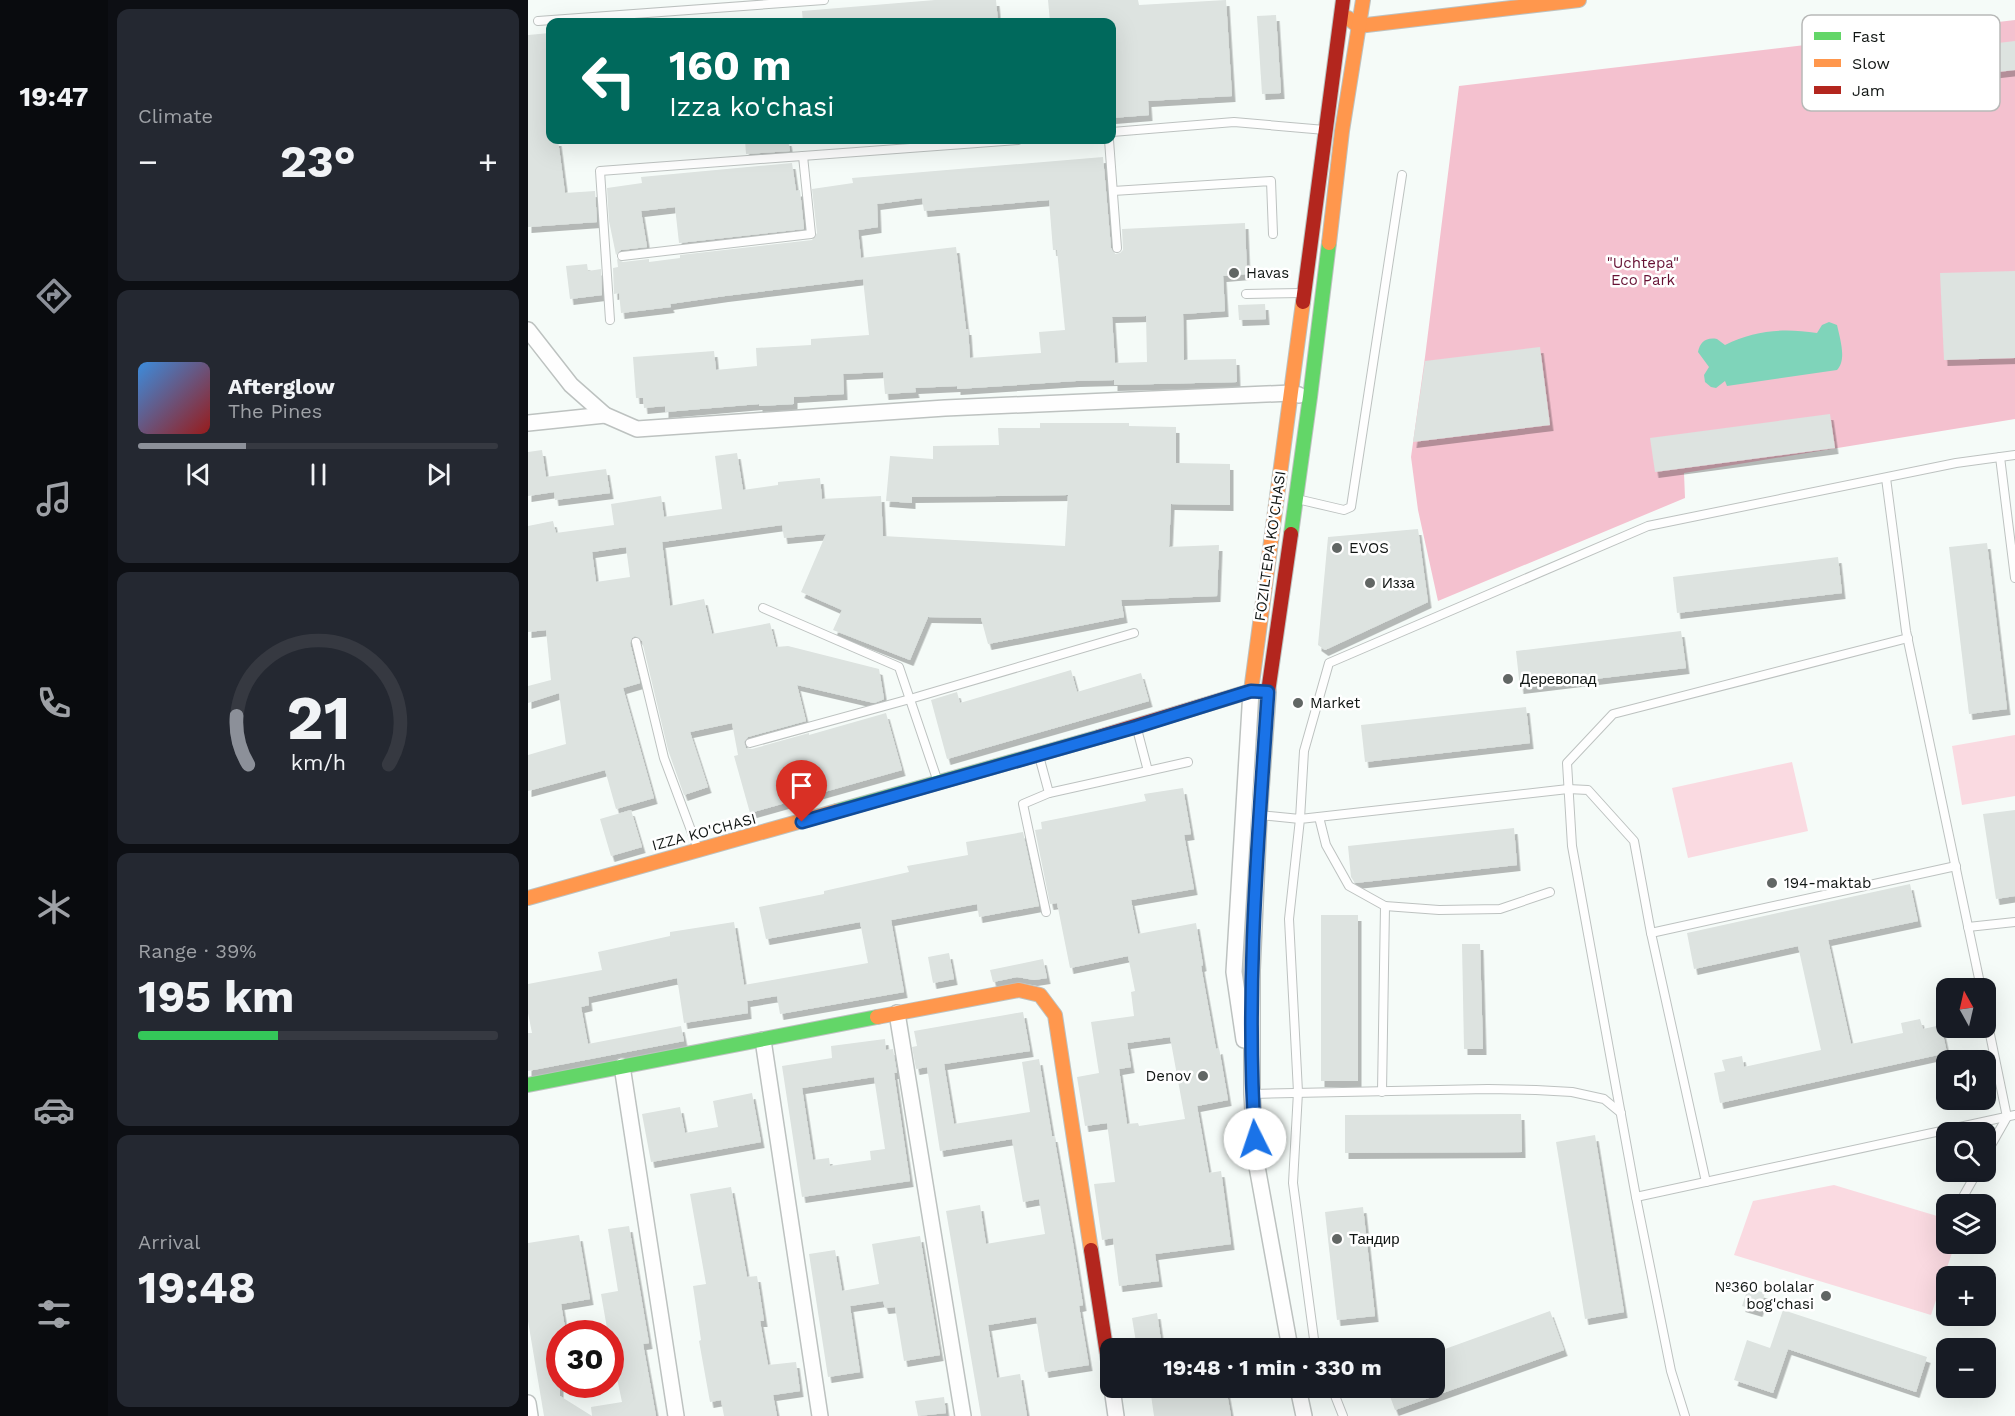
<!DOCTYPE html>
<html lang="en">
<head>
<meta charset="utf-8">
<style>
  body { margin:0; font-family:"Work Sans",sans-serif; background:#242831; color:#f1f3f6; height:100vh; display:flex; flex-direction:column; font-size:22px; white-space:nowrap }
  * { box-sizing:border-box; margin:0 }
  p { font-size:20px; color:#9ea1a6 }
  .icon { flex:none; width:33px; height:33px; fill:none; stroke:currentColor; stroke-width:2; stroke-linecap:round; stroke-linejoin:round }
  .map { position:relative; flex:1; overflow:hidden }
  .details { display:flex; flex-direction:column; gap:9px; padding:9px; background:#0d0f14; width:420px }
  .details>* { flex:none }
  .banner { position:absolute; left:18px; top:18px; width:570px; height:126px; border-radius:12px; box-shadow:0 6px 24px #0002; background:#00695c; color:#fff; overflow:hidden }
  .needle { width:39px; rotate:352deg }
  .buttons { position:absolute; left:1408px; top:978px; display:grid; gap:12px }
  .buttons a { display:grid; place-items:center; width:60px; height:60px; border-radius:12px; background:#171b24; box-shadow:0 6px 24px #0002; font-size:30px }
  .speed { position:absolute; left:18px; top:1320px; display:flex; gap:12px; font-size:30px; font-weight:700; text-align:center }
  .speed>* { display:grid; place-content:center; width:78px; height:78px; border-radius:50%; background:#171b24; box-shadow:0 6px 24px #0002; line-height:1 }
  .speed .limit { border:9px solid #d22; background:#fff; color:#111 }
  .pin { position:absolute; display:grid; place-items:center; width:51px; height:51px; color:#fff; margin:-62px -26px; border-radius:50% 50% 50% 0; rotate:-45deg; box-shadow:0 0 6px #0007 }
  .pin .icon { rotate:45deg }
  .me { position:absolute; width:66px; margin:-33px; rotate:356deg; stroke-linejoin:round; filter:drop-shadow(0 0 4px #0008) }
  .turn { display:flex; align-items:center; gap:21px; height:126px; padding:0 24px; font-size:27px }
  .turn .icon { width:78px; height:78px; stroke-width:2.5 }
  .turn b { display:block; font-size:42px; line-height:51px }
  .big { font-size:45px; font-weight:700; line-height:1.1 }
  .details .widget { flex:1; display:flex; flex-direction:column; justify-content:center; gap:9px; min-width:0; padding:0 21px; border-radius:12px; background:#242831 }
  .details .dial { align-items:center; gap:0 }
  .dial svg { height:156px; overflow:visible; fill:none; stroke:#363941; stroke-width:7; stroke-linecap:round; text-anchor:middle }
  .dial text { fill:#f1f3f6; stroke:none }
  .song { display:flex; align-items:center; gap:18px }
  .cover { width:72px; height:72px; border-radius:9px; background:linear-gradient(135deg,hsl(210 70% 55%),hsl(0 70% 35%)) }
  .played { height:6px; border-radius:3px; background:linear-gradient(90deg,#8c9099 30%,#363941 30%) }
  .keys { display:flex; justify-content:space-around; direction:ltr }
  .heat { display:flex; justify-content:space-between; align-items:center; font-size:33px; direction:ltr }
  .charge { height:9px; border-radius:4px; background:linear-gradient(90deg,#34c759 39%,#363941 0) }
  .trip { position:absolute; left:572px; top:1338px; width:345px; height:60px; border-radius:12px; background:#171b24; box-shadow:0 6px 24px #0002; font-weight:700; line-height:60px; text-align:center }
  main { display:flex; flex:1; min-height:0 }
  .tabs { display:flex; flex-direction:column; width:108px; justify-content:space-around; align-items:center; background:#090b0e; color:#9ea1a6 }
  .tabs .icon { width:42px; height:42px }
  .tabs .current { color:#8c9099 }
  .tabs b { font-size:27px; color:#f1f3f6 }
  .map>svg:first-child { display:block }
  .green { fill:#fadae1 }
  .forest { fill:#f4c1cf }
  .water { fill:#7fd4ba }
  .building { fill:#dde3e0; fill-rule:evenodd; filter:url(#shadow) }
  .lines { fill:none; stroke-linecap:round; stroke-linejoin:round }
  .lane-casing { stroke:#bdc2c0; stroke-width:10 }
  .street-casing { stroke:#bdc2c0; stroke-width:18 }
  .fast-casing { stroke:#bdc2c0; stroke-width:16 }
  .slow-casing { stroke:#bdc2c0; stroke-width:16 }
  .jam-casing { stroke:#bdc2c0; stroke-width:16 }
  .lane { stroke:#fefefe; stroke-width:8 }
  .street { stroke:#fefefe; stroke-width:15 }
  .fast { stroke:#63d668; stroke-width:14 }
  .slow { stroke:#ff974d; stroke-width:14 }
  .jam { stroke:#b3261e; stroke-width:14 }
  .route-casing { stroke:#114b97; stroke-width:15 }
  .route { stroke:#1a73e8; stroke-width:10 }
  .poi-dot { fill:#616664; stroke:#fff; stroke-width:2 }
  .labels { text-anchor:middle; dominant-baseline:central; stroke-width:5; stroke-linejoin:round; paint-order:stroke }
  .park-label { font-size:15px; fill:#671234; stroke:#fff }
  .poi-label { font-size:15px; fill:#111614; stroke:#fff; text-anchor:start }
  .street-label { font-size:15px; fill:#111614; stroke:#fff }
  .key { fill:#fff; stroke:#b8b9b8; stroke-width:1.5 }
  .key-label { font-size:16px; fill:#111614 }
</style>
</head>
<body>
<main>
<nav class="tabs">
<b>19:47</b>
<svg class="icon current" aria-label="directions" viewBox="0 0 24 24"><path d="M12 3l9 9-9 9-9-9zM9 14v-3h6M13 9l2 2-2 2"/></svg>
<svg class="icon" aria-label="music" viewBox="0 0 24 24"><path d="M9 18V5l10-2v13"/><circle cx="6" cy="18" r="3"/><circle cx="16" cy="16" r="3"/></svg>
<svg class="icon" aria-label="phone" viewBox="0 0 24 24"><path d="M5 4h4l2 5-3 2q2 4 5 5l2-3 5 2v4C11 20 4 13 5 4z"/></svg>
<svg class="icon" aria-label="climate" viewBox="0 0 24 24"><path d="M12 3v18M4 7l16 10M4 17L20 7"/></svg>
<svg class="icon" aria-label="car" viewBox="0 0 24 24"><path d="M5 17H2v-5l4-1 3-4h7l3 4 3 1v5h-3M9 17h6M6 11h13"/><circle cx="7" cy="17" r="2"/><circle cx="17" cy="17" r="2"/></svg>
<svg class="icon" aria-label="filters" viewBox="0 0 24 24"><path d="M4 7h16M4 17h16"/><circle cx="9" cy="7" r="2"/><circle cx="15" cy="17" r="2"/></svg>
</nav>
<section class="details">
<div class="widget"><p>Climate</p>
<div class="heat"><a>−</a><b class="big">23°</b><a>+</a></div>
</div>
<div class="widget">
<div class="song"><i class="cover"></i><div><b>Afterglow</b><p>The Pines</p></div></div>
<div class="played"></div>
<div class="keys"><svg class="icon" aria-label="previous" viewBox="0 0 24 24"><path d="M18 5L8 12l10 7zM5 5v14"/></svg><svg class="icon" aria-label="pause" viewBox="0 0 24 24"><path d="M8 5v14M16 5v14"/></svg><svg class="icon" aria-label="next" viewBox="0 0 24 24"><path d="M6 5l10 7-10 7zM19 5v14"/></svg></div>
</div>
<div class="widget dial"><svg viewBox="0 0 100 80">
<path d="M14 69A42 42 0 1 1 86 69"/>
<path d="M14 69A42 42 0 0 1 8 44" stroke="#8c9099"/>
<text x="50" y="56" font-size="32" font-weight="700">21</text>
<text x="50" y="72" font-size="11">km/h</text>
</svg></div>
<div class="widget"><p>Range · 39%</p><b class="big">195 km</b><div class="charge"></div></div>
<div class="widget"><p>Arrival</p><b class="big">19:48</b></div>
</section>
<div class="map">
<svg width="1487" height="1416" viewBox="0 0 1487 1416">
  <defs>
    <filter id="shadow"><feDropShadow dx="3.5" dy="6" stdDeviation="0" flood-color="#0004"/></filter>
  </defs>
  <rect width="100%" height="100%" fill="#f5fbf8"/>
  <g class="green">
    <polygon points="1487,735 1487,796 1434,805 1424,746"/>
    <polygon points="1264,762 1280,831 1160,858 1144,788"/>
    <polygon points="1306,1185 1419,1219 1419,1244 1427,1244 1403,1315 1206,1255 1225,1201"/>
  </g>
  <polygon class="forest" points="1487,20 1487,419 1156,473 1157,498 910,601 890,510 883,457 897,357 931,86"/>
  <path class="water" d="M1301,322L1309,325C1312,339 1319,360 1309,370L1199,386L1197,381L1188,388L1183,387L1177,382L1176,375L1181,367L1170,352C1172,342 1178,337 1189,339L1197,345C1227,330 1255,328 1289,333L1294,325Z"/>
  <g class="building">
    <polygon points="407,0 468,0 470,22 275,22 274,11"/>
    <polygon points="520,0 610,0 611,5 698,0 704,96 620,101 621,115 584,118 584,22 522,22"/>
    <polygon points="748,15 753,93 734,94 729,16"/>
    <polygon points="22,33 22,140 30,140 37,193 67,191 69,222 0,227 0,35"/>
    <polygon points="1487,41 1487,70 1461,73 1460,70 1364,83 1360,56 1453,43 1453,45"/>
    <polygon points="217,140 260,140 262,151 218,154"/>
    <path d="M575,157L583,248L587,254L592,253L595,250L594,229L717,223L719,274L695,276L697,311L655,314L656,360L708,359L709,382L586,385V380L548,381L429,389V386L387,388L388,392L357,394L355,372L315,374L316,394L266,397V404L231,406V404L137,412V406L116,408L115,398H108L105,357L186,351L188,370L229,366L228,348L283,345V339L341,335L335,279L197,296L142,304L143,307L93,313L91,293L86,294L85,268L90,267L89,259L95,262L121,259V262L152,258V255L284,240L289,233L284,189L325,183L324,178ZM394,198L396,211L521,200L525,250H529L537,330L511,332L513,353L442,358L440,329H438L428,247L333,258L330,230L350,227L349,204ZM618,316L619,362L587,363L584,317Z"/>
    <polygon points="264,163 268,191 272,190 276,229 151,243 147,207 113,211 119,247 93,250 88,255 81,221 79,188 114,183 113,177"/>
    <polygon points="59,264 60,271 73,269 74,295 42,299 38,266"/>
    <polygon points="1487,271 1487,358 1416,360 1412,273"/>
    <polygon points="737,304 738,319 711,320 710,305"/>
    <polygon points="1012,347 1022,425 885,442 897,361"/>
    <polygon points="1302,414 1307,448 1127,472 1122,438"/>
    <path d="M512,423H601V426L648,427V463L702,464V505L643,504L641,547L691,545L689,596L593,600L596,617L460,644L453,618L400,617L382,660L305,630L314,610L273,592L298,534L256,538L254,525L134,542L142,606L176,599L184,634L242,623L248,647L260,646L351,669L356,699L354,700L346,703L269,685L278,721L220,737L216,742L218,748L224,749L281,733V735L358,713L374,770L222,813L206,756L210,755L204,723L162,732L180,787L156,795L140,750L114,641L107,636L104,638L102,643L112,683L95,688L126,798L88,809L77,770L0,791V755L38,744L31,693L0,703V686L23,680L18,630L0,632V526L25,521L28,533L86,525L83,504L133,496L136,517L194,509L187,456L209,453L215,490L250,485V482L292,478L294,499L353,496L355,536L537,546L540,495L384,497V503L358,501L362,456L405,459V446L471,445L470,428H512ZM98,547L102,577L68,582L64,552Z"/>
    <polygon points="14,450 18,477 78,469 82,493 27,500 26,492 0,496 0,452"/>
    <polygon points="890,529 900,602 797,650 790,645 800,537"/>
    <polygon points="1459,543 1479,709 1441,714 1421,547"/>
    <polygon points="1310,557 1314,593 1149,613 1145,577"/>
    <polygon points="1153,631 1158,668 992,688 988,651"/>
    <polygon points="543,670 549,692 613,673 621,701 419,759 403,700 429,692 432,703"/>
    <polygon points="998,707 1002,743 837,762 833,725"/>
    <path d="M655,788L663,834L656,835L666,889L603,900L610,934L668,923L675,965L673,966L688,1049L691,1048L700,1100L669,1106L681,1173L693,1171L703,1244L627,1254L631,1281L591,1286L585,1238L574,1240L566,1184L587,1182L579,1123L557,1126L549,1077L571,1073L563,1022L606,1016L603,992L607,991L600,956L542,968L529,903L522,904L507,830L514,829L513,822L618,801L616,794ZM642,1037L657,1119L611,1126L610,1123L599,1124L591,1069L603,1067L599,1043Z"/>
    <polygon points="103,810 114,847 83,856 72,819"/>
    <polygon points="1487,810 1487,896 1468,899 1455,814"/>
    <polygon points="986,828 989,865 827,883 823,877 820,846"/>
    <polygon points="495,832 511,906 451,917 449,904 363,920 376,992 252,1014 249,996 219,1001 220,1013 156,1023 149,978 60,997 61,1005 53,1007 60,1044 153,1026 156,1041 0,1071 0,1033 4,1033 0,1013 0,984 74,970 70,952 142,936 142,932 206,922 216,985 340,963 332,922 238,939 231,907 296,894 296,891 381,872 379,866 440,855 438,842"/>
    <polygon points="1382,884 1390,921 1300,940 1323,1044 1375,1033 1373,1023 1392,1019 1395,1029 1413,1025 1419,1053 1192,1103 1186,1073 1197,1071 1194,1060 1214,1056 1216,1067 1293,1050 1270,946 1166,969 1159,933"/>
    <rect x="793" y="915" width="37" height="166"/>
    <polygon points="934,944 952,944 955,1049 936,1049"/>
    <polygon points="421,953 426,979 405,983 400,957"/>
    <polygon points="515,959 519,978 506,980 489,977 465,982 462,970"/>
    <polygon points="495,1012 502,1051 416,1064 426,1124 502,1112 494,1062 511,1059 524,1136 526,1136 545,1243 555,1305 551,1306 561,1365 517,1372 508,1317 460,1325 469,1378 492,1374 499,1416 453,1416 418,1211 452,1205 458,1244 517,1234 511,1199 495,1202 484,1139 412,1151 399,1067 388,1069 384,1047 389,1046 386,1031"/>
    <path d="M357,1039L358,1050L365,1049L369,1073H366L382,1181L274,1197L254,1066L304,1058L303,1046ZM346,1077L357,1149L342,1151L343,1160L302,1166L301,1158L285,1160L274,1088Z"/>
    <polygon points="224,1093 233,1142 123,1162 114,1114 152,1107 157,1133 190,1127 185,1101"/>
    <polygon points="993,1114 994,1152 817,1153 817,1115"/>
    <polygon points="1067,1135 1096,1312 1057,1319 1028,1142"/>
    <polygon points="203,1187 219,1277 229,1276 236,1321 232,1321 240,1365 268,1362 272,1391 245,1395 249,1416 196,1416 193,1400 182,1402 171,1341 173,1340 165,1286 178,1284 162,1194"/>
    <polygon points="835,1207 847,1316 809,1320 797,1212"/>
    <polygon points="101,1226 121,1343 115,1344 128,1416 16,1416 0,1321 0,1243 51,1235 62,1299 33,1304 38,1334 32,1334 32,1396 64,1416 63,1407 94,1402 82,1345 82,1334 80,1334 73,1294 90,1291 80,1229"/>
    <polygon points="392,1236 412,1355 376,1361 367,1307 357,1308 355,1301 322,1306 332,1372 300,1377 281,1254 307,1250 314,1291 351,1284 344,1244"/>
    <polygon points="1220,1288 1237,1293 1231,1311 1214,1306"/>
    <polygon points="1255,1310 1399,1357 1388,1392 1260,1349 1245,1393 1206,1380 1219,1340 1242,1348"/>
    <polygon points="1022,1311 1036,1350 867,1410 859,1388 906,1388 906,1353"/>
    <polygon points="629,1313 634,1348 609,1348 604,1318"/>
    <polygon points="622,1388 698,1388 703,1416 626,1416"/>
    <polygon points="416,1397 418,1413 390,1416 387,1401"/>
  </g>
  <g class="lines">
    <defs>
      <g id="lane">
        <polyline points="10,21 296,0"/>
        <polyline points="584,132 706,122 797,130"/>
        <polyline points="581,140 589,248"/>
        <polyline points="585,191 743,181 745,234"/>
        <polyline points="94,256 283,234 275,156"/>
        <polyline points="718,294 774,293"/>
        <polyline points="82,320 72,171 490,140"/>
        <polyline points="1472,457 1487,578"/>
        <polyline points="1358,478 1378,631 1453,988"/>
        <polyline points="769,499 816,510 823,507 874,175"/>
        <polyline points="235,608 371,667 410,782"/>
        <polyline points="108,642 136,758 170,849"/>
        <polyline points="609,729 620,771"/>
        <polyline points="222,743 382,699 606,633"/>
        <polyline points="511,756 521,793 660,762"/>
        <polyline points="731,815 772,819 776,751 801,663 1120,526 1428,463 1487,455"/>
        <polyline points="791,817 798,845 821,886 857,906 854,1092"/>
        <polyline points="857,906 911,910 972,909 1022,892"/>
        <polyline points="518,912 495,804 521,793"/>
        <polyline points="1440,927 1487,922"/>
        <polyline points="1458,1015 1479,1117 1458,1154"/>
        <polyline points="724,1094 960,1089 1008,1090 1044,1092 1076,1099 1093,1113"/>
        <polyline points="1178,1182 1123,933 1428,866"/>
        <polyline points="1108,1197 1487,1115"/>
        <polyline points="1431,1204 1449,1172"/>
        <polyline points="789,1348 786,1339 765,1183 770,1092 761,919 772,819 1040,789 1060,790 1106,841 1123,933"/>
        <polyline points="804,1388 815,1416"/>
        <polyline points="1157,1416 1143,1371 1108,1197 1044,846 1039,763 1085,714 1380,638"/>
      </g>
      <g id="street">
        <polyline points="0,330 43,385 77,415 109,429 417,408 763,393 771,395"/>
        <polyline points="0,423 77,415"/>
        <polyline points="740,692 731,815 724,970 724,1094 728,1161 762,1348"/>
        <polyline points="369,1013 435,1416"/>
        <polyline points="235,1040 292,1416"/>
        <polyline points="716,1040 706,972 723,691"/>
        <polyline points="94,1066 148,1416"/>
        <polyline points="584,1388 588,1416"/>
        <polyline points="770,1388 776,1416"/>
        <polyline points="0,1403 2,1416"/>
      </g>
      <g id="fast">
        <polyline points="763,534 782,397 801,243"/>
        <polyline points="309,811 571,737"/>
        <polyline points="0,1085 349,1017"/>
      </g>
      <g id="slow">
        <polyline points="820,18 830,26 1051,0"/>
        <polyline points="801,243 814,131 835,0"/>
        <polyline points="723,691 775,302"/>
        <polyline points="0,898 309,811"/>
        <polyline points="349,1017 491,990 512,995 527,1015 563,1250"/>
      </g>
      <g id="jam">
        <polyline points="775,302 815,0"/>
        <polyline points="571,737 723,691 740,692 763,534"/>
        <polyline points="563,1250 582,1374"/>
      </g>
    </defs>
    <use href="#lane" class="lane-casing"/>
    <use href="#street" class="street-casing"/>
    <use href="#fast" class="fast-casing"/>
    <use href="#slow" class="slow-casing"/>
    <use href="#jam" class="jam-casing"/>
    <use href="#lane" class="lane"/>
    <use href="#street" class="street"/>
    <use href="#fast" class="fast"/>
    <use href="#slow" class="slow"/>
    <use href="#jam" class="jam"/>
  </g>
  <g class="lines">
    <defs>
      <path id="route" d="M274,822L608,727L723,691L740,692C730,840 717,990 727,1139"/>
    </defs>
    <use href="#route" class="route-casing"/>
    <use href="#route" class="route"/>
  </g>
  <g class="poi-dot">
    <circle cx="706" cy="273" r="6"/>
    <circle cx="809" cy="548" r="6"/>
    <circle cx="842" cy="583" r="6"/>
    <circle cx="980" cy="679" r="6"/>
    <circle cx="770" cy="703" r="6"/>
    <circle cx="1244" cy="883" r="6"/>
    <circle cx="675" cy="1076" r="6"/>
    <circle cx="809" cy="1239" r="6"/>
    <circle cx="1298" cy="1296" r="6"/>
  </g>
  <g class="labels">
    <g class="park-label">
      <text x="1115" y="263">"Uchtepa"<tspan x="1115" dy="17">Eco Park</tspan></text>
    </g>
    <g class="poi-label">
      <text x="718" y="273">Havas</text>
      <text x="821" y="548">EVOS</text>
      <text x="854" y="583">Изза</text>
      <text x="992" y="679">Деревопад</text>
      <text x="782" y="703">Market</text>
      <text x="1256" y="883">194-maktab</text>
      <text x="663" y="1076" text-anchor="end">Denov</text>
      <text x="821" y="1239">Тандир</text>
      <text x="1286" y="1287" text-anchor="end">№360 bolalar<tspan x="1286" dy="17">bog'chasi</tspan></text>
    </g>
    <g class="street-label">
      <text transform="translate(742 546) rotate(-82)">FOZILTEPA KO'CHASI</text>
      <text transform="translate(176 832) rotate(-15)">IZZA KO'CHASI</text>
    </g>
  </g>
  <rect x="1274" y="15" width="198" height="96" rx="9" class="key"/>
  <rect x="1286" y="32" width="27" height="8" fill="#63d668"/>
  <rect x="1286" y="59" width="27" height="8" fill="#ff974d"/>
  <rect x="1286" y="86" width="27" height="8" fill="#b3261e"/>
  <g class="key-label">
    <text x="1324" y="42">Fast</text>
    <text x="1324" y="69">Slow</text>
    <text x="1324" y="96">Jam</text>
  </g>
</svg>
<div class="buttons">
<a><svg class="needle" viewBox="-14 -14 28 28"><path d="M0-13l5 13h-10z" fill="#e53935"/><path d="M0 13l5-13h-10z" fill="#9ea1a6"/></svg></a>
<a><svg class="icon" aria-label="sound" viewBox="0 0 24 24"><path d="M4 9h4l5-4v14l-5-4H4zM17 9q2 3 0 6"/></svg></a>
<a><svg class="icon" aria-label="search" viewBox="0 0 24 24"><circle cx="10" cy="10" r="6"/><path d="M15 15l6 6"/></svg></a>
<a><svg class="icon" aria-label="layers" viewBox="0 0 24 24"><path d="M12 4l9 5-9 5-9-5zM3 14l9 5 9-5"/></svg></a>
<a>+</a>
<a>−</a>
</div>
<div class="speed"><div class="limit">30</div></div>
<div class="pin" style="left:274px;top:822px;background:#d93025"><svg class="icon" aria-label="arrive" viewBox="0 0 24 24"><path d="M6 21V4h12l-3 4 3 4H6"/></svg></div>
<svg class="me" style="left:727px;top:1139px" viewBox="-20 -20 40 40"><circle r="19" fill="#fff"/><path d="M0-13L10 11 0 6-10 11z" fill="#1a73e8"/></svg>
<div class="trip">19:48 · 1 min · 330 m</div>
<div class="banner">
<div class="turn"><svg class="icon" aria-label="left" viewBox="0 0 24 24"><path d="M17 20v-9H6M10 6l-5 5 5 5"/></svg><div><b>160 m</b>Izza ko'chasi</div></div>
</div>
</div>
</main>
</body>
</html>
